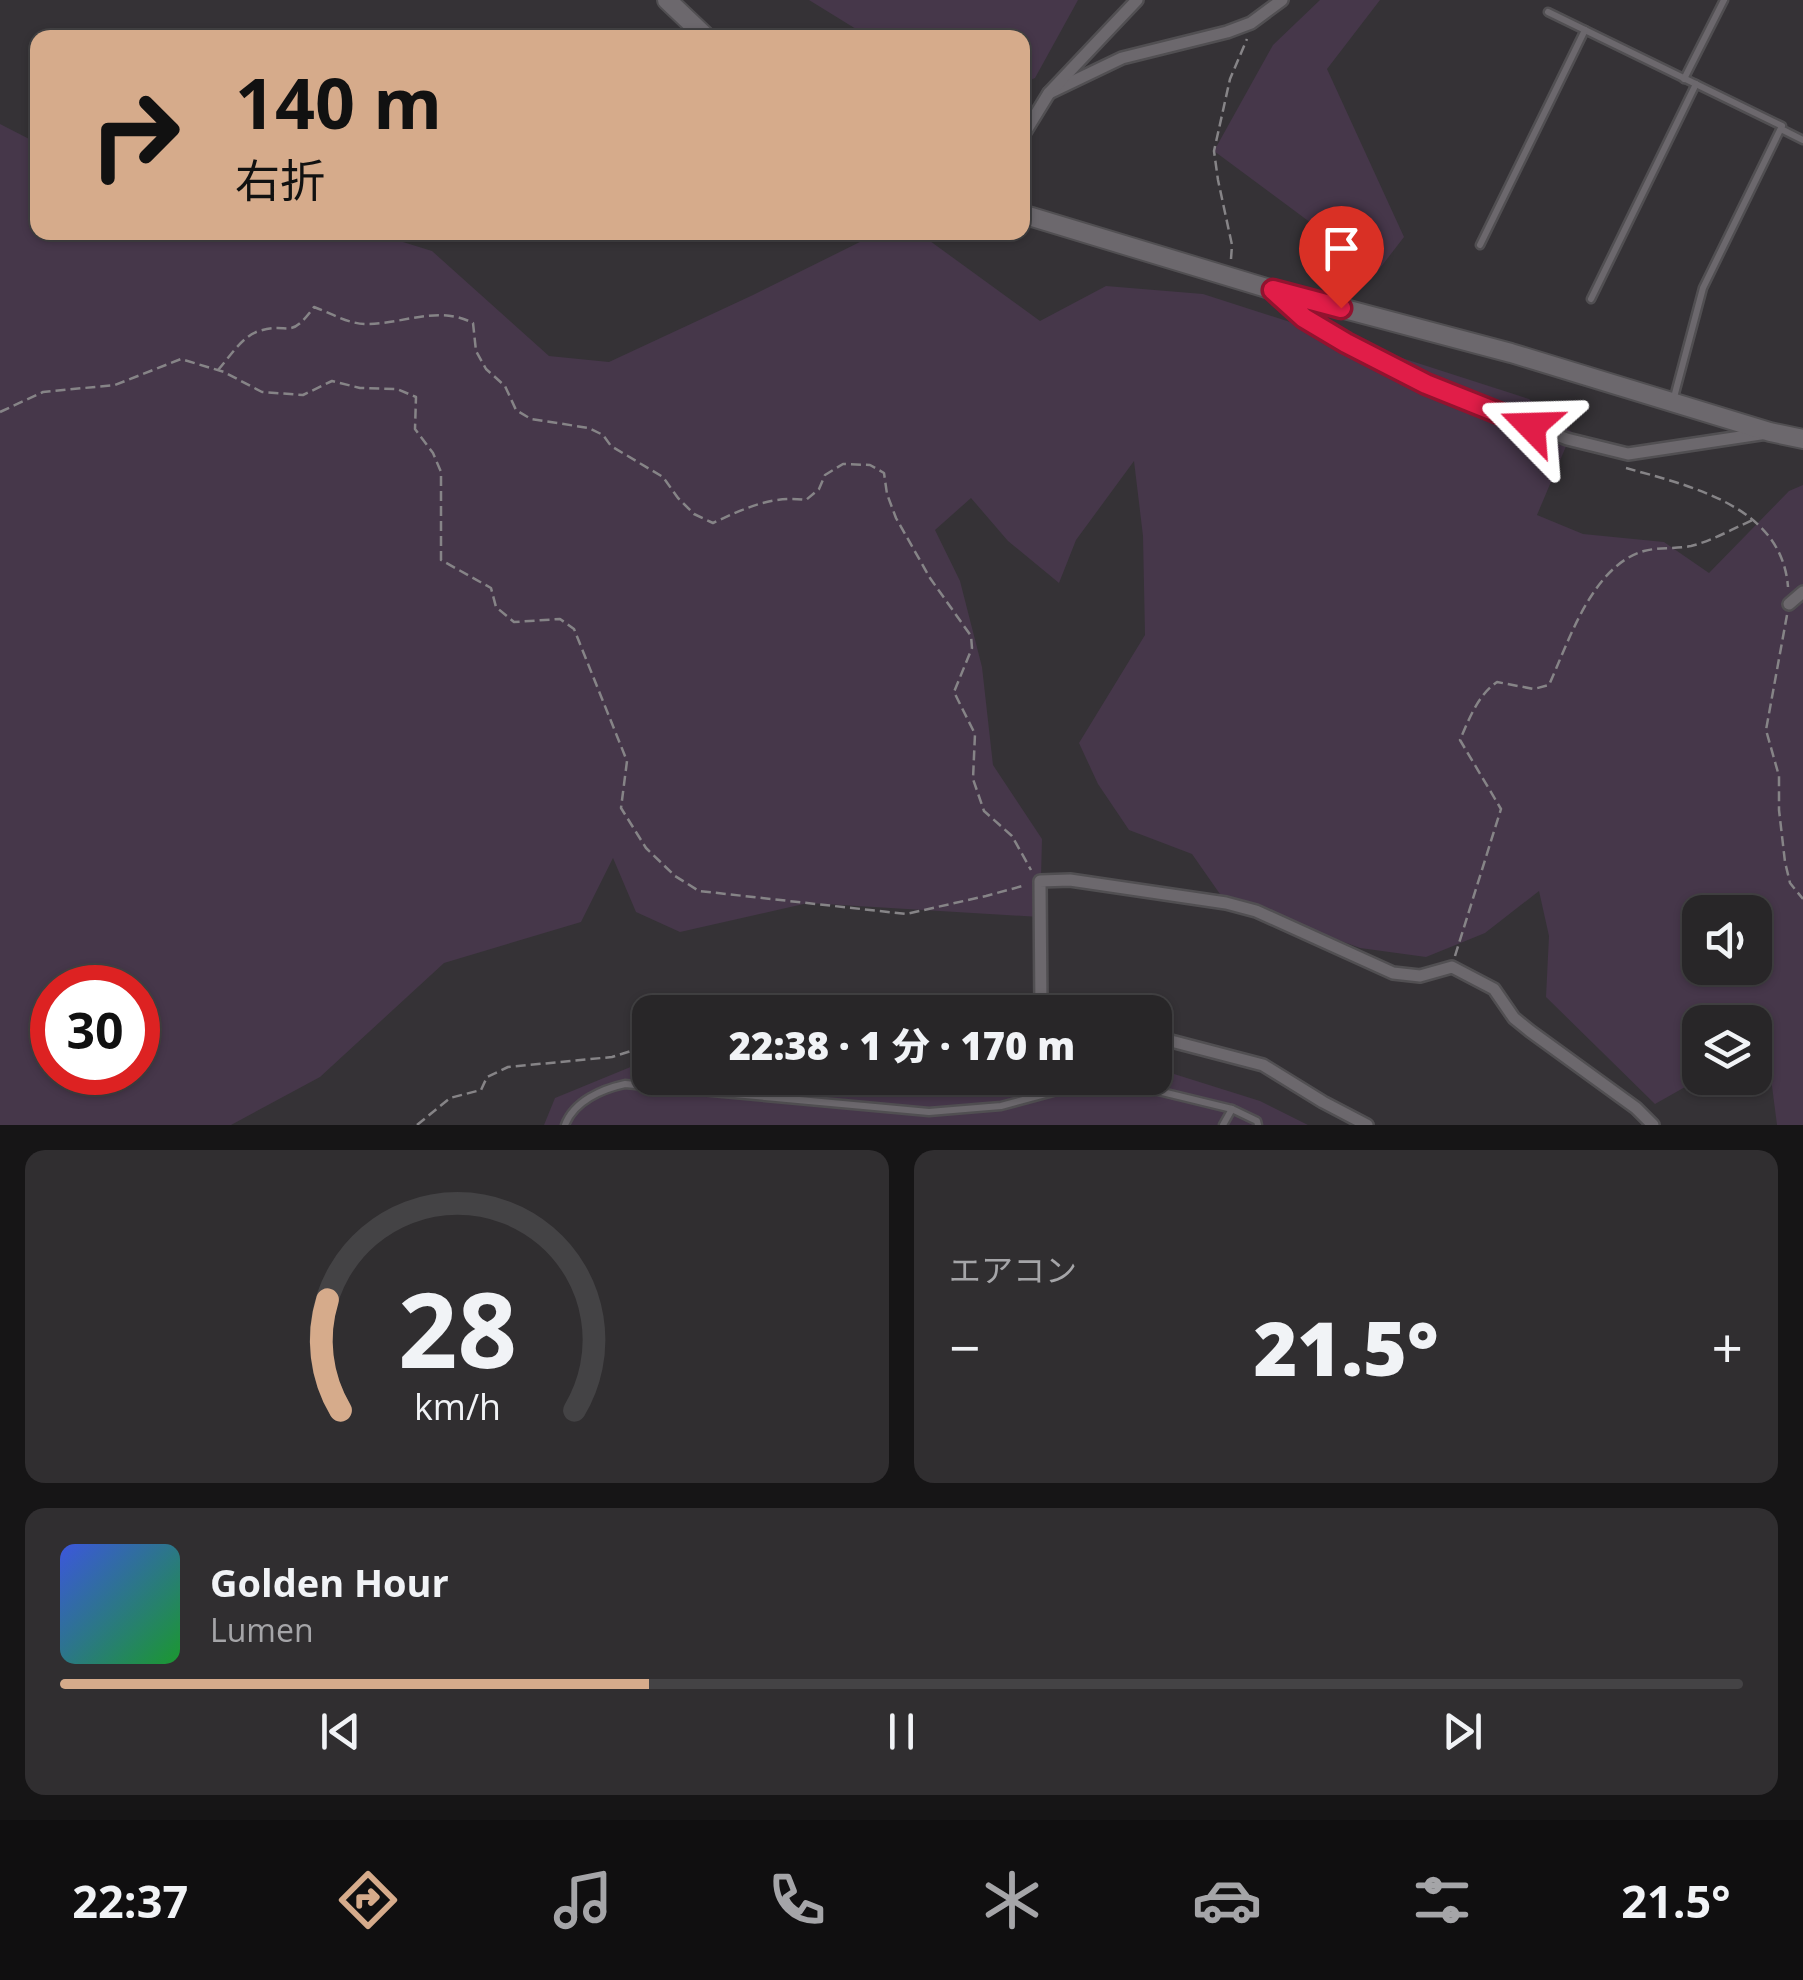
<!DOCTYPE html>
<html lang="ja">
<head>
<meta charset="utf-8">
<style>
  body { margin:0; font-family:"Open Sans","Noto Sans JP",sans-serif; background:#302e30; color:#f1f3f6; height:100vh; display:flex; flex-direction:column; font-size:38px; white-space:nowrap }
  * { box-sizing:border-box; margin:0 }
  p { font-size:32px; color:#a5a5a8 }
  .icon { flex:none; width:55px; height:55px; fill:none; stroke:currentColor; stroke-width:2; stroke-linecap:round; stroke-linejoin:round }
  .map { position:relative; height:1125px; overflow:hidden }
  .sheet { display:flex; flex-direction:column; gap:25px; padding:25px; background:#161516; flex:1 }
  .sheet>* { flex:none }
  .banner { position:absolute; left:30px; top:30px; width:1000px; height:210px; border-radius:20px; box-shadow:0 2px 8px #0004,0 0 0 2px #444345; background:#d6ab8b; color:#111; overflow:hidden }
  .fabs { position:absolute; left:1682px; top:895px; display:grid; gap:20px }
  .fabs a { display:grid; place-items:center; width:90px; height:90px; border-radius:20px; background:#282628; box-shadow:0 2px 8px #0004,0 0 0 2px #444345; font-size:50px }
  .speed { position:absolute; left:30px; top:965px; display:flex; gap:20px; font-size:50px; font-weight:700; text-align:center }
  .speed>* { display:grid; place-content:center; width:130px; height:130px; border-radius:50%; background:#282628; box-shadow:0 2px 8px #0004,0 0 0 2px #444345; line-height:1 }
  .speed .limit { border:15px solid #d22; background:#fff; color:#111 }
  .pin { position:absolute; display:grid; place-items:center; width:85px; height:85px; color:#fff; margin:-102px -42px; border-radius:50% 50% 50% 0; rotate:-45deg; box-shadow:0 0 10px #0007 }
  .pin .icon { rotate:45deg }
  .me { position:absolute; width:110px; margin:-55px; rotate:292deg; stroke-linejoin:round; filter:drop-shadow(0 0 8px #0008) }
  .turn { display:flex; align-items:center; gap:35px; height:210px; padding:0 40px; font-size:45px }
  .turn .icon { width:130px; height:130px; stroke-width:2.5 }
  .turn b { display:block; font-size:70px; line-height:85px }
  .big { font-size:75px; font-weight:800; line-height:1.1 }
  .sheet .widget { flex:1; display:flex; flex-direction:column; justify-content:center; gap:15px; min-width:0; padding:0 35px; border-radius:20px; background:#302e30 }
  .sheet .dial { align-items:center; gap:0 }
  .dial svg { height:260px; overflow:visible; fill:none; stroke:#444345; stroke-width:7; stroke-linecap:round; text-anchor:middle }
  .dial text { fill:#f1f3f6; stroke:none }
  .song { display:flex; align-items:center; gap:30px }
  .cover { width:120px; height:120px; border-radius:15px; background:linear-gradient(135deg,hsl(230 70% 55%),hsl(130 70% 35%)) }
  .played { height:10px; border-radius:5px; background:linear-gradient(90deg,#d6ab8b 35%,#444345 35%) }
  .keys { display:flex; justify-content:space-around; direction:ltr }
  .heat { display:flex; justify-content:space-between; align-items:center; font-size:55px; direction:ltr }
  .sheet .tiles { flex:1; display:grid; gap:25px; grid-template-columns:1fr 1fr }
  .widget:last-child { grid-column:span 2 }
  .trip { position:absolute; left:632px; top:995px; width:540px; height:100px; border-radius:20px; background:#282628; box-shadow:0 2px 8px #0004,0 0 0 2px #444345; font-weight:800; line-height:100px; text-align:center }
  .dock { display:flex; height:160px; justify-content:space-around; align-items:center; background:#100f10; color:#a5a5a8 }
  .dock .icon { width:70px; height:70px }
  .dock .current { color:#d6ab8b }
  .dock b { font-size:45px; color:#f1f3f6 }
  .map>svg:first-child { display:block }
  .green { fill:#46374a; fill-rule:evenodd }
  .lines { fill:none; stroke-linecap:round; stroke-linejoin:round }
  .lane-casing { stroke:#514f52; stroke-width:11 }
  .street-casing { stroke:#514f52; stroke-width:16 }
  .secondary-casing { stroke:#514f52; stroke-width:22 }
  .path { stroke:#868487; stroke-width:2.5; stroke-dasharray:10 5; stroke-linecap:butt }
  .lane { stroke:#6c686d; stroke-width:6 }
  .street { stroke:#6c686d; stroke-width:11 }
  .secondary { stroke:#6c686d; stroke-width:18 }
  .route-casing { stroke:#92132f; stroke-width:25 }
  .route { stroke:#e11d48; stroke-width:18 }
</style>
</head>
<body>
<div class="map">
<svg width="1803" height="1125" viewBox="0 0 1803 1125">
  <rect width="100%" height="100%" fill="#353236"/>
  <g class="green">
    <polygon points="809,0 1078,0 1035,78 1023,83 1022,38 869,37"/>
    <polygon points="1320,0 1380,0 1327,69 1404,237 1377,272 1214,151 1273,45"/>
    <path d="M0,124L37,143L38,232L374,233L432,251L549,356L609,362L753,295L878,233H919L1040,321L1106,286L1203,294L1529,399L1572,432L1537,515L1583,534L1664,542L1709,573L1789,491L1803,485V1125H1777L1772,1086L1755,1033V1022H1700L1701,1078L1655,1104L1546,997L1549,936L1539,891L1485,933L1426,957L1360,948L1222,897L1192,854L1129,830L1098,784L1079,743L1145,635L1143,536L1134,461L1076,540L1059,583L1008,541L971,498L935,530L960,581L982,667L993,765L1042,839L1040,917L808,903L680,932L636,912L613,858L581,922L444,963L320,1077L231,1125H0ZM1700,912H1755V968H1700ZM52,988H138V1072H52Z"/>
    <polygon points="650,1059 650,1078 1155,1078 1155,1068 1260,1101 1308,1125 544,1125 555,1098"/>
  </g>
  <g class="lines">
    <defs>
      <g id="lane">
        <polyline points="1548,12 1782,126 1703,288 1673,401"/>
        <polyline points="1684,79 1724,0"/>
        <polyline points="1781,129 1803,140"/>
        <polyline points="1480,245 1585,30"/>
        <polyline points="1591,299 1696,84"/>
        <path d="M565,1125C574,1101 602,1089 625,1084L929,1112L1001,1106L1094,1081L1113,1080L1232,1109L1257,1121L1258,1125"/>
        <polyline points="1223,1125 1232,1109"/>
      </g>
      <g id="street">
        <polyline points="1049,93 1122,58 1227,32 1251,23 1282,0"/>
        <polyline points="1022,137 1049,93 1137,0"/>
        <polyline points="1276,293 1303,318 1346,343 1426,384 1567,439 1628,454 1767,433"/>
        <polyline points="1789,604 1803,592"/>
        <polyline points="1041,1012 1040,881 1070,880 1226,903 1256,911 1393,973 1420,976 1452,967 1494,989 1514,1018 1530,1031 1636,1108 1653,1125"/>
        <polyline points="1155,1039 1171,1041 1263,1065 1323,1102 1367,1125"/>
      </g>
      <g id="secondary">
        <polyline points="667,0 707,38"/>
        <polyline points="1022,214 1273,290 1511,353 1770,432 1803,439"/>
      </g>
    </defs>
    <use href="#lane" class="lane-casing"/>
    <use href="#street" class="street-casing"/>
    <use href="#secondary" class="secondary-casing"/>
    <g class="path">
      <polyline points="1231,259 1232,245 1218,180 1214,151 1230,79 1247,39"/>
      <path d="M218,370C229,358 242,336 259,331C291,321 288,342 314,307C331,313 348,324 366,324C404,324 438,305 473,323L476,351L486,369L505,386L516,410L531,419L589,428L603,435L611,446L663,477L678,498L694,514L713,523C743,509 772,495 806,500L819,489L825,475L843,464L870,465L884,473L887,494L896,518L930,578L971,636L972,648L954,692L975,734L973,779L984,811L1012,836L1031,870"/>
      <polyline points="0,412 43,392 115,385 181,359 224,372 262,392 303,395 332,381 360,388 397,389 416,397 415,429 433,453 441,472 441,560 491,588 496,607 514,622 560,619 574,629 627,761 621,808 646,848 675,876 699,891 906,914 986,896 1026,885"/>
      <path d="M1626,468C1690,486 1782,506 1788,587"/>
      <polyline points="1787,615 1766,730 1779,776 1779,810 1785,862 1790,883 1803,899"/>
      <path d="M1455,956L1501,809L1460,740C1469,719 1478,695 1497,682L1534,689L1549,685C1569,641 1592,566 1644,551C1659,547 1676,549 1691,546C1712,541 1734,528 1755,519"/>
      <polyline points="417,1125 450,1098 481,1090 487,1077 508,1067 612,1057 650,1045"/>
    </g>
    <use href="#lane" class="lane"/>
    <use href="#street" class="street"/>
    <use href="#secondary" class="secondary"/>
  </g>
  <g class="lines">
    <defs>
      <polyline id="route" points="1341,308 1273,290 1304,318 1346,343 1426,384 1531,426"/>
    </defs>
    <use href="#route" class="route-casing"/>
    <use href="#route" class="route"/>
  </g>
</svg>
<div class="fabs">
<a><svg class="icon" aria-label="sound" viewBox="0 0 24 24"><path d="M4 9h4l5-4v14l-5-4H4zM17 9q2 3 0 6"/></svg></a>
<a><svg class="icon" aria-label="layers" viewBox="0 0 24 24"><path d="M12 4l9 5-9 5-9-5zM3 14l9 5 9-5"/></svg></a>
</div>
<div class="speed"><div class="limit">30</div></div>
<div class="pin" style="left:1341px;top:308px;background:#d93025"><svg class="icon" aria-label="arrive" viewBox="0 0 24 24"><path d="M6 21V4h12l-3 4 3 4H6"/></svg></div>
<svg class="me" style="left:1531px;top:426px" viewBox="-20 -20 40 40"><path d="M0-17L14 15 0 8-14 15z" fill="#e11d48" stroke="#fff" stroke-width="4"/></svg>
<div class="trip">22:38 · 1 分 · 170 m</div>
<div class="banner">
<div class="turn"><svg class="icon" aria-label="right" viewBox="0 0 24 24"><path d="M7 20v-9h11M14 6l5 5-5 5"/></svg><div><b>140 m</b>右折</div></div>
</div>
</div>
<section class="sheet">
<div class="tiles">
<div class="widget dial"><svg viewBox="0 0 100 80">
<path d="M14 69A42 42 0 1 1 86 69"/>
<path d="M14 69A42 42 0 0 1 10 35" stroke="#d6ab8b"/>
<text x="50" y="56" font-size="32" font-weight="700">28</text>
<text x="50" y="72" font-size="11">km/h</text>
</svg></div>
<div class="widget"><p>エアコン</p>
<div class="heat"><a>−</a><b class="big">21.5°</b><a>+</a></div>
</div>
<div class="widget">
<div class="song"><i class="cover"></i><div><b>Golden Hour</b><p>Lumen</p></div></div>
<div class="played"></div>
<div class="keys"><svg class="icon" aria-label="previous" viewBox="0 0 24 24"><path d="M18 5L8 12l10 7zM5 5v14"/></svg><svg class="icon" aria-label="pause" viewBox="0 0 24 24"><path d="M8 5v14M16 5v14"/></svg><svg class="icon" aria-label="next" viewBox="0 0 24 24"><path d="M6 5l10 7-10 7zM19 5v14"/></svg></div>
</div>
</div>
</section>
<nav class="dock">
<b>22:37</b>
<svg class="icon current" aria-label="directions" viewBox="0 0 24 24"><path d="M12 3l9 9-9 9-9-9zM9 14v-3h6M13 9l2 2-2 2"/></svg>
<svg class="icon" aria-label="music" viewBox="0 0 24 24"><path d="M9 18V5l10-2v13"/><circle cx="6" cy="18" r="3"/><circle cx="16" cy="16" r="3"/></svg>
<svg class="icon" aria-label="phone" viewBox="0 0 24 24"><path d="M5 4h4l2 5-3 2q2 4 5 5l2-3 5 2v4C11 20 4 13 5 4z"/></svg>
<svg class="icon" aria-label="climate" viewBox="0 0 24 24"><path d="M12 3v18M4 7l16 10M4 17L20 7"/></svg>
<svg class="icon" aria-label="car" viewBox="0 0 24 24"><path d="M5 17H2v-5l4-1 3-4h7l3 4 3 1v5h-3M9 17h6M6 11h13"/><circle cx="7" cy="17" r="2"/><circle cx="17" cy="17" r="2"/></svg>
<svg class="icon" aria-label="filters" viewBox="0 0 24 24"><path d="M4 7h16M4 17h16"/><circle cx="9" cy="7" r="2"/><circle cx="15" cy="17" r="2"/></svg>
<b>21.5°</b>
</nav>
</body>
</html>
